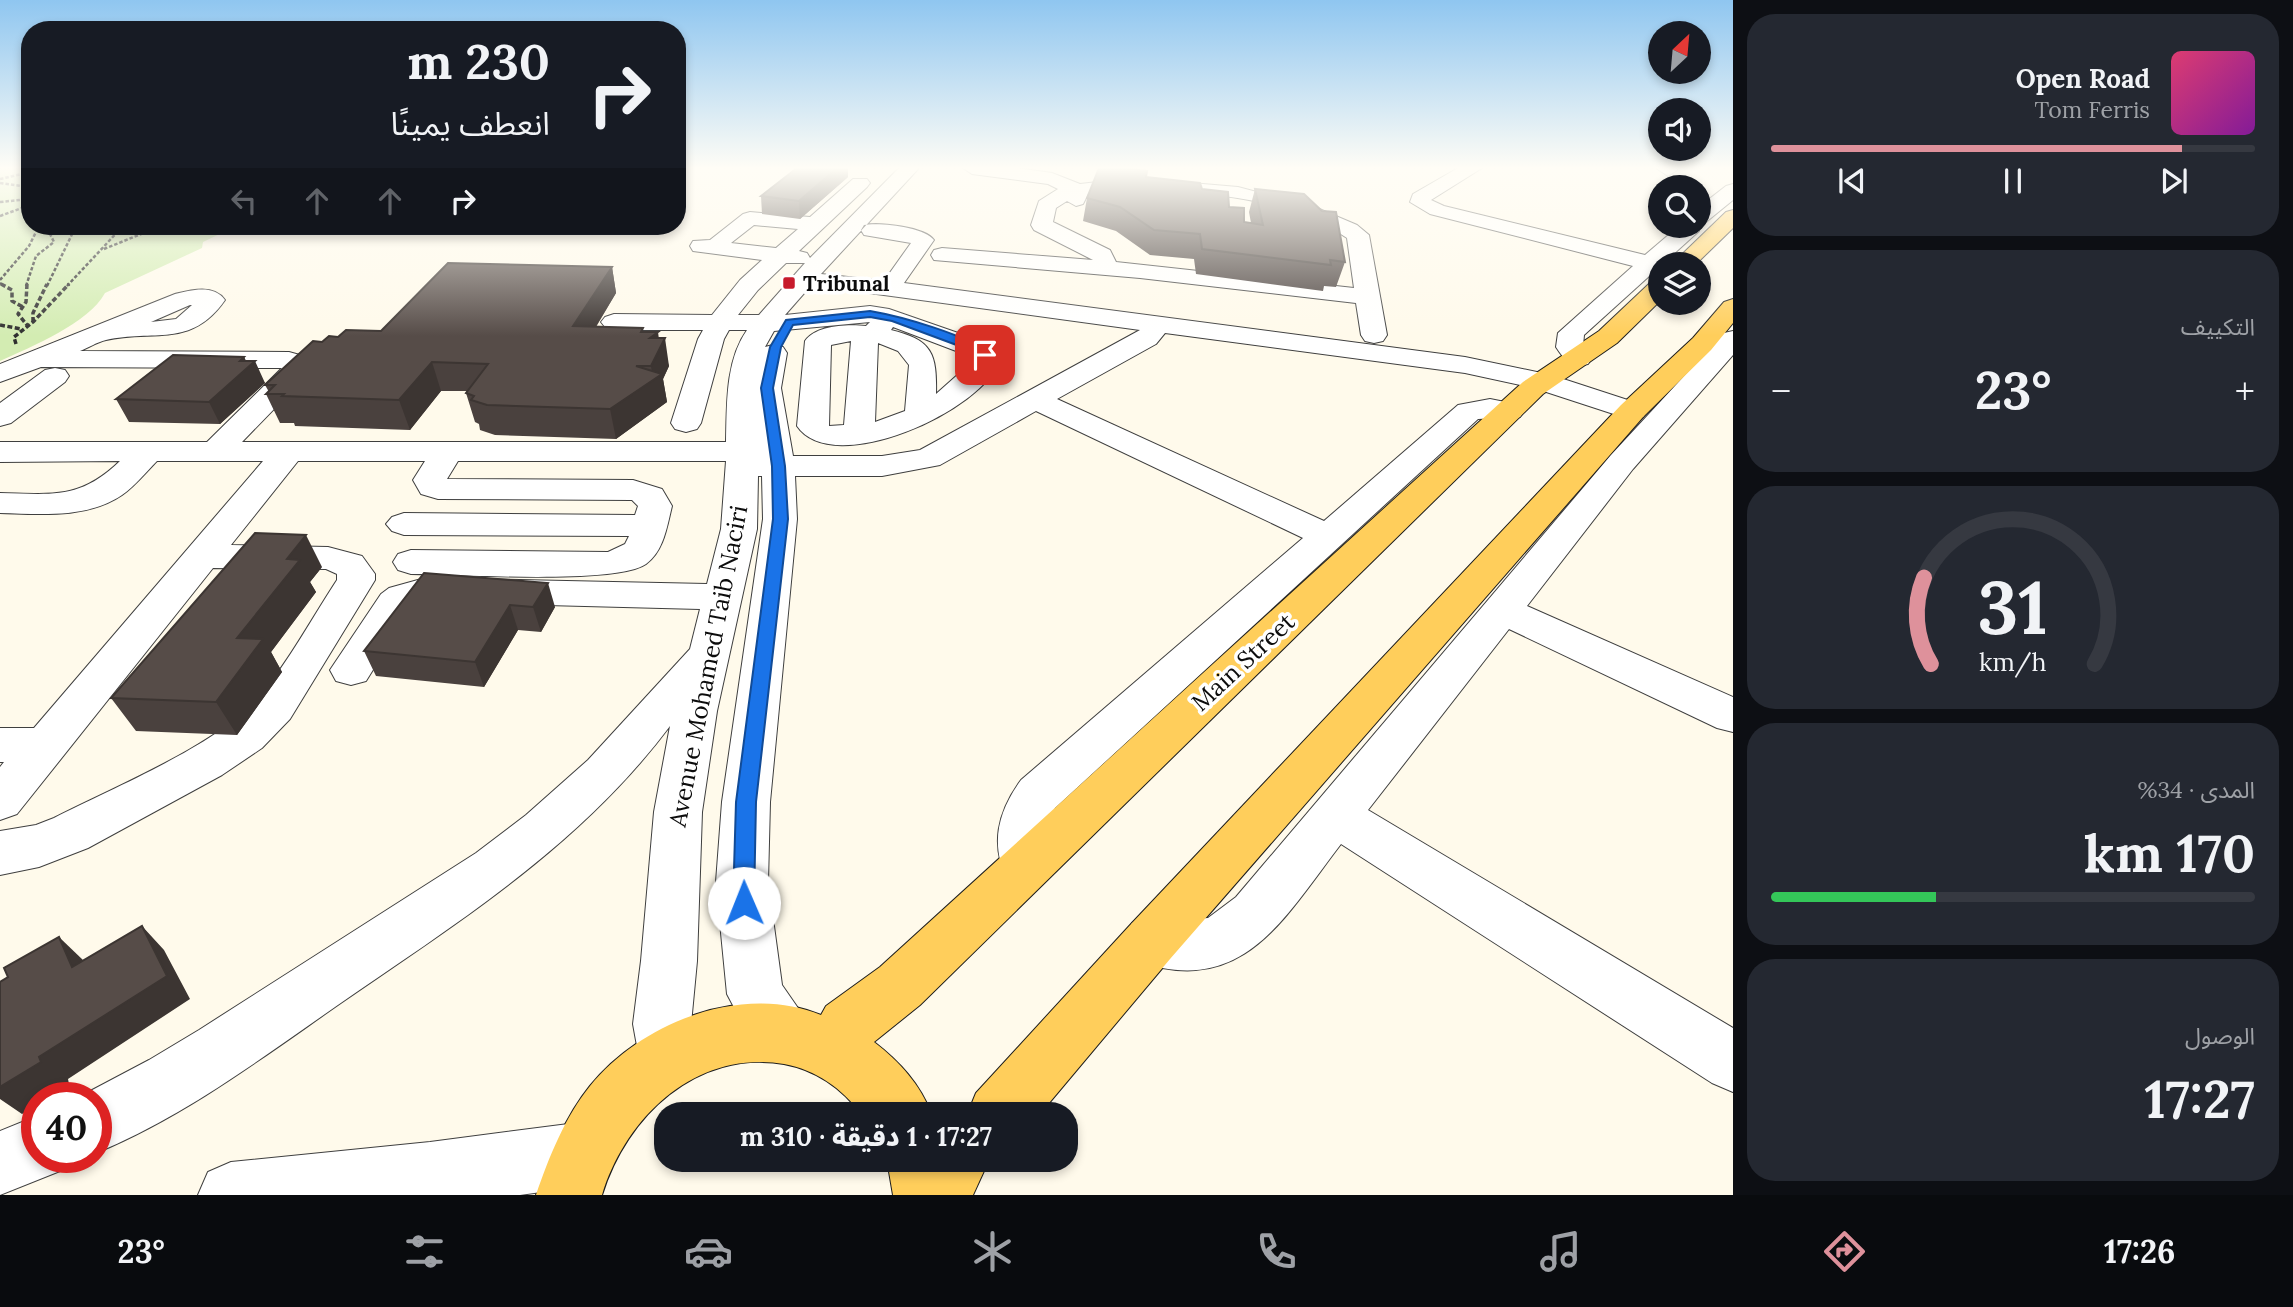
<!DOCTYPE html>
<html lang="ar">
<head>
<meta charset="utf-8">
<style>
  body { margin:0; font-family:Lora,"Noto Sans Arabic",serif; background:#242831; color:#f1f3f6; direction:rtl; height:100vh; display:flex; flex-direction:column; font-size:26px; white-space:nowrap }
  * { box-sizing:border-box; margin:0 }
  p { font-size:23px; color:#9ea1a6 }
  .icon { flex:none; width:38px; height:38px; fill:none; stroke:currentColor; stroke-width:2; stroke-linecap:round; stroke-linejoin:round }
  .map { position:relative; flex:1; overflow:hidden; direction:ltr }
  .sheet { display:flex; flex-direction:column; gap:14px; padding:14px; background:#0d0f14; width:560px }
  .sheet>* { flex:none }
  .banner { position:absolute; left:21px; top:21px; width:665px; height:214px; border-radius:28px; box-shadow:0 4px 10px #0003; direction:rtl; background:#171b24; color:#f1f3f6; overflow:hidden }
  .needle { width:46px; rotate:26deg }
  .controls { position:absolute; left:1648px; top:21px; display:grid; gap:14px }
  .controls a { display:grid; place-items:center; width:63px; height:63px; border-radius:50%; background:#171b24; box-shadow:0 4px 10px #0003; font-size:35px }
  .speed { position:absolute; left:21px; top:1082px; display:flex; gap:14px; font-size:35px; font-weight:700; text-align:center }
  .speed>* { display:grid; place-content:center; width:91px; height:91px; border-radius:50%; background:#171b24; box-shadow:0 4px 10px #0003; line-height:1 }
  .speed .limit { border:10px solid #d22; background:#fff; color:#111 }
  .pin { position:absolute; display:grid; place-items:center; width:60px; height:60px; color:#fff; margin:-30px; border-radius:14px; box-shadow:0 4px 10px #0006 }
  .me { position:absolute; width:77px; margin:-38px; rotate:359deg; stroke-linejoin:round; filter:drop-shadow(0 0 5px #0008) }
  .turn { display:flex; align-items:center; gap:24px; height:147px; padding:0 21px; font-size:32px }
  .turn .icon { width:91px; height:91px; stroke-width:2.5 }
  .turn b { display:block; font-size:49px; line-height:60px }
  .lanes { display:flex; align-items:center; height:66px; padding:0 21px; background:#0003; justify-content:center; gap:35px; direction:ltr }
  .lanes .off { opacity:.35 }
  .big { font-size:52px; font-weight:800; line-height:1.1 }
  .sheet .tile { flex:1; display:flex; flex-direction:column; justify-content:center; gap:10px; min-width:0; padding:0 24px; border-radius:28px; background:#242831 }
  .sheet .dial { align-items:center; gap:0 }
  .dial svg { height:182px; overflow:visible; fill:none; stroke:#363941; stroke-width:7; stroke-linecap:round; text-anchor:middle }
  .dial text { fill:#f1f3f6; stroke:none }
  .song { display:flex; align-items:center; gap:21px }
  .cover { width:84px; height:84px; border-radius:10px; background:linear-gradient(135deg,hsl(340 70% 55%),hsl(290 70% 35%)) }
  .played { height:7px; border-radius:4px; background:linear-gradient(90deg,#de919b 85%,#363941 85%) }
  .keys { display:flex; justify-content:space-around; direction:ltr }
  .heat { display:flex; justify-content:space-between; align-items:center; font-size:38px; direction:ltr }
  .charge { height:10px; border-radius:5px; background:linear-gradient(90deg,#34c759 34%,#363941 0) }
  .trip { position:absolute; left:654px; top:1102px; width:424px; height:70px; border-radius:28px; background:#171b24; box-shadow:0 4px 10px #0003; font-weight:800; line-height:70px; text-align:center; direction:rtl }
  .tab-bar { display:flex; height:112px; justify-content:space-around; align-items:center; background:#090b0e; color:#9ea1a6 }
  .tab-bar .icon { width:49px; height:49px }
  .tab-bar .selected { color:#de919b }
  .tab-bar b { font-size:32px; color:#f1f3f6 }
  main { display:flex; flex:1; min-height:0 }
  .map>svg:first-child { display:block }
  .green { fill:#d3ecb2 }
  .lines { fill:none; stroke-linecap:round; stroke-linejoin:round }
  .minor-casing { stroke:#3f3f3f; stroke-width:2 }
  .major-casing { stroke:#1d1d1d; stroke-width:2 }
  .path-far1 { stroke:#2e2e2e; stroke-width:2.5; stroke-dasharray:3.5 2; stroke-linecap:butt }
  .path { stroke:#2e2e2e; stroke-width:3.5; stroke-dasharray:5 2.5; stroke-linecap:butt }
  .minor { fill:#fff; fill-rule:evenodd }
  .major { fill:#ffce5b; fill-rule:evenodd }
  .wall { fill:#4a413e }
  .shaded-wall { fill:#3c3532 }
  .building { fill:#564c48; stroke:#3c3532; stroke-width:2 }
  .route { fill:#1a73e8; stroke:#114b97; stroke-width:2 }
  .poi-dot { fill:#c71a2b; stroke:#fff; stroke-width:2.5 }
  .labels { text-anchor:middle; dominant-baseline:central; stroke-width:7; stroke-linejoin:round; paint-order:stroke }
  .far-poi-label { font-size:21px; font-weight:bold; fill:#0c0c0c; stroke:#fff; text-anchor:start }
  .street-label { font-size:24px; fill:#0c0c0c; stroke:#fff }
</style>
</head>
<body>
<main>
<section class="sheet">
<div class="tile">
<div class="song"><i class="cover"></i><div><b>Open Road</b><p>Tom Ferris</p></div></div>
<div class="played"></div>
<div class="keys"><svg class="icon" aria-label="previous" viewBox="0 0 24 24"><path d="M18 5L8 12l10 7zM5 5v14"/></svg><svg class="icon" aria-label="pause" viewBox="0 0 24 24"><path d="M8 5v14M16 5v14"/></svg><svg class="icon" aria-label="next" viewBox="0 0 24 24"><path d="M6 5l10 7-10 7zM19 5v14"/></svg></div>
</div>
<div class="tile"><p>التكييف</p>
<div class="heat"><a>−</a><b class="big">23°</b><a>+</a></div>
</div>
<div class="tile dial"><svg viewBox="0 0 100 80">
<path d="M14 69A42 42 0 1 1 86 69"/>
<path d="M14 69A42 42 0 0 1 11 31" stroke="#de919b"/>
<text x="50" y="56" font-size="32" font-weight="700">31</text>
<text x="50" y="72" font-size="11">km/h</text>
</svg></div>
<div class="tile"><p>المدى · 34%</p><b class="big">170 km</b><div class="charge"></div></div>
<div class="tile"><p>الوصول</p><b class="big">17:27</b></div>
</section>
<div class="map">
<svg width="1733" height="1195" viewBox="0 0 1733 1195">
  <rect width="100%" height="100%" fill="#fffaeb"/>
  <path class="green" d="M0,168H30V226H229L230,229L203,242L202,248L105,293C89,323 31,347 0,361Z"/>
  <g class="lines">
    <defs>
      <g id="minor">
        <path d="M899,168H919L821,274L884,281L911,243L864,235L861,230L864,225C879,222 925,227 934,240L904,283L1465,357L1551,375L1643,405L1647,411L1643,417L1632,420L1534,388L1465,373L1165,333L1156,344L1057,399L1324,521L1458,405L1490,399L1520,405L1524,411L1520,417C1506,421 1493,417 1478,419L1055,808L1047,828L1051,866L1044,882L1026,888L1008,882C990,845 997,813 1021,780L1303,538L1036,411L940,465L882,476H795L797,519L770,802L768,882L782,985L800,1011L808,1032L800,1053L779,1061L758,1053L727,994L716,882L722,802L763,519L762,476H758L757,529L717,711L702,812L697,961L691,1024L699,1057L690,1078L669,1087L648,1078L639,1057L633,1024L641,961L654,812L670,726C579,847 458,922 335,1007C259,1060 183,1117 96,1153V1097H79L149,1060L199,1030L476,853L526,815L588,760L690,649L700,609L427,602L409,612L366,681L351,685L336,681L330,670L381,594L389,588L425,578L707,584L721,529L726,461H458L447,479L633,480L662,489L672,506C667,526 664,551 646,564C617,585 455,574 411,574L398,570L393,562L398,554L411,550L608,552L625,544L629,536L404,535L392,531L386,524L392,517L404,513L635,515L638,506L632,500L438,499L421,494L413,480L425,461H298L231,545L328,547L362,556L375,574V580L290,719L262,748L222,775L88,848L39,867L0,875V831L36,825L54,818C112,788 219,745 260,696C289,661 312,618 337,580V574L326,569L213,568L17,814L0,820V767L4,762H0V728H34L263,461H157C146,472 135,486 122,495C87,519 40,514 0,513V493C52,494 80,500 120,461L0,462V442H207L282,368L41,367L0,382V364L175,294C191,290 214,284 225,300C191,349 153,329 106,340C97,342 88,348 80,351L289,352L307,357L312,368L308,374L242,442H726C727,406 725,361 747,330H729L724,339L701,423L697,429L686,432L675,429L671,423L698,339L703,330H614L605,327L601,322L605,317L614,314L712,315L740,280L762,260L693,251L690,246L693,241L710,240L743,214L750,212L810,217L853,179H867L870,183L867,187L799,251L807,253L810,258ZM754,225L798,229L776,248L731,243ZM786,263H805L759,315H738L758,290ZM814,282L825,287L1140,330L920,450L882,456H793L781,388L787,353L783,347L773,345L765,347L774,331L870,322L866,326C848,324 816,325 805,341L797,426C833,479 983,411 1001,359L984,342L889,309L870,306L785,315ZM192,305L176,319L151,322L190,305ZM893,327L964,354L972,362L936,394C937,353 932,340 891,330ZM851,341L844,425L829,426L831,345ZM878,343L898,351L909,365L905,411L875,422Z"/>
        <path d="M963,168H1017L1052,173L1080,184L1133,178L1238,187L1317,208L1357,225L1369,235L1387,335L1383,341L1374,343L1365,341L1361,335L1356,303L1140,278L934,260L931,255L934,250L942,248L1093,260L1034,230L1031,225L1039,201L1058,189L1048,184L972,174ZM1133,190C1204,192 1286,196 1347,238L1354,288L1116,262L1110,250L1053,222L1056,208L1067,201L1076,206L1083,204L1088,194Z"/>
        <path d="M1458,168H1482L1431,200L1444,206L1645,255L1679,226H1699V207L1726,186L1733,184V200L1706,222L1700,224L1699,231L1584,335L1583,346L1592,358L1588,364C1571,368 1565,361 1556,347L1558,333L1633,266L1430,214L1410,202L1413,194Z"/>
        <polygon points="1656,168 1676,168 1677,170 1668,176"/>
        <path d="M1733,331V355L1633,469L1527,606L1733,697V732L1717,728L1509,629L1368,810L1733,1028V1092L1712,1083L1341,844C1283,919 1242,1001 1132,959L1124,941L1132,923L1151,916L1182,920L1208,918L1236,897L1611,455L1724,333Z"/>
        <polygon points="55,368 65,370 69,376 65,382 11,423 0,426 0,403 45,370"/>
        <polygon points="37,1116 37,1157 65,1157 60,1171 0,1195 0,1131"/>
        <polygon points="584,1122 607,1131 616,1154 607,1177 584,1186 520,1195 198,1195 208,1172 231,1162 430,1142"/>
      </g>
      <g id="major">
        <polygon points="1733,210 1733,228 1696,264 1672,264 1726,212"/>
        <path d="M1661,279V300L1617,343L1543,394L920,1005L874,1042C900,1062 920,1084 932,1115H862C842,1088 816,1070 784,1064C697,1049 626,1116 602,1195H536C549,1157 565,1117 590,1086C642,1022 742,983 821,1015L826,1006L880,967L1523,382L1599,331L1652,281Z"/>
        <polygon points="1733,299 1733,323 1711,350 1643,417 1170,959 1039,1115 967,1115 976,1093 1132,923 1621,405 1693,338 1724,302"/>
        <polygon points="887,1160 989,1160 973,1195 893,1195"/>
      </g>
    </defs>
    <use href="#minor" class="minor-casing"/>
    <use href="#major" class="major-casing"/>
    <g class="path-far1">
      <polyline points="0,179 30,172"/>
      <polyline points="0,183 30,187"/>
      <polyline points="0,202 30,199"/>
      <polyline points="0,216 30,205"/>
      <polyline points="104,249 161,226"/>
      <polyline points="0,280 29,246 39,226"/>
      <polyline points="0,283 4,286"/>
      <polyline points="26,286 36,256 54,242 50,234 58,226"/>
      <polyline points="47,286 76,226"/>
      <polyline points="67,286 123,226"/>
    </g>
    <g class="path">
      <polyline points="1,284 12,290 12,301 23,307"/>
      <polyline points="27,284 26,302 18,314 27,325"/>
      <polyline points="33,322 33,313 47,284"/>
      <polyline points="0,325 21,329"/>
      <polyline points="16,344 14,337 33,322 69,284"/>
    </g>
    <use href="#minor" class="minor"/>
    <use href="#major" class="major"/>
  </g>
  <g class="wall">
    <polygon points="848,177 800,219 762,214 761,196"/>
    <polygon points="1146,177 1202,189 1229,207 1244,222 1251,223 1249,212 1255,189 1345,262 1336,287 1324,286 1323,291 1196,274 1194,259 1150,255 1116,231 1083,221 1087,198"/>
    <polygon points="612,267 616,293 596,327 644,332 659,338 669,366 663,379 667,402 616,439 495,435 480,430 479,424 475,422 466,393 467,391 441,391 410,430 295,426 294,423 280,423 266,394 269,392 265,385 322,342 338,337 381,331"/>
    <polygon points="244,357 246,361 265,383 220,424 129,422 116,399"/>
    <polygon points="322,567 310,582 316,592 271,652 282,672 237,735 136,731 111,698"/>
    <polygon points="424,573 555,607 541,632 518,630 484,687 376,676 364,651"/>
  </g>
  <g class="shaded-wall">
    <polygon points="837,168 848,168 848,177 800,219 799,201"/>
    <polygon points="612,267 616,293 579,354 573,326"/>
    <polygon points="658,332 660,347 665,338 669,366 663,379 667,402 616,439 610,409 653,380 651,366 650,338"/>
    <polygon points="244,357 249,367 255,361 265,383 220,424 209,402 240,361"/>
    <polygon points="432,362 441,391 410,430 399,400"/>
    <polygon points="306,535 322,567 310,582 316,592 271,652 282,672 237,735 216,702 237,638 287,559"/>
    <polygon points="548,583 555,607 541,632 533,607"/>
    <polygon points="510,605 518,630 484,687 475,662"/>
    <polygon points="142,926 164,950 190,999 68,1079 69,1084 48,1097 37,1097 37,1105 22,1114 0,1099 0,1074 39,1057"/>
    <polygon points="59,937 84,961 72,967"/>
  </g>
  <g class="building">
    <polygon points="797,168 837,168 799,201 761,196"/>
    <polygon points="1099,168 1120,168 1147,171 1146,177 1200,183 1202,189 1228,192 1229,207 1244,208 1244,222 1263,225 1255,189 1304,194 1322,211 1336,212 1345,262 1330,260 1331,265 1202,249 1200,234 1154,230 1120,207 1087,198"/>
    <polygon points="448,263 612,267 573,326 643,328 641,332 658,332 650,338 665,338 651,366 636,366 662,374 610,409 487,405 471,400 474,396 466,393 488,364 432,362 399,400 282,396 284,394 266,394 275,385 265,385 313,341 322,342 329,336 338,337 346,330 381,331"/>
    <polygon points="173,355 244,357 240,361 255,361 209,402 116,399"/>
    <polygon points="255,533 306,535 287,559 300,560 237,638 263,639 216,702 111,698"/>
    <polygon points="424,573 548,583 533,607 510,605 475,662 364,651"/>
    <polygon points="142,926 167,976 39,1057 41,1062 0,1087 0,982 8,977 4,968 59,937 72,967"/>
  </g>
  <linearGradient id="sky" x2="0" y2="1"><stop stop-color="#8fc6f0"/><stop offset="0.5" stop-color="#fffdf6"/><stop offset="1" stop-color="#fffdf6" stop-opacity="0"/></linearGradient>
  <rect width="1733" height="336" fill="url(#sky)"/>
  <path class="route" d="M870,311C899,316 970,335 990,355L981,357L970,350L892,321L870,317L793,325L781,347L773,388L785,466L788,519L756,802L754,903L751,910L744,913L736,910L733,903L736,802L773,519L772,466L761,388L770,347L786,320Z"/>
  <rect class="poi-dot" x="782" y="276" width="14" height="14" rx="3.5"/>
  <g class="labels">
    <g class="far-poi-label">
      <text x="803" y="283">Tribunal</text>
    </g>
    <g class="street-label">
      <text transform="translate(1243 662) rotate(-43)">Main Street</text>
      <text transform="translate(708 666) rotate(-79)">Avenue Mohamed Taib Naciri</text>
    </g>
  </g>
</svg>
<div class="controls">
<a><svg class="needle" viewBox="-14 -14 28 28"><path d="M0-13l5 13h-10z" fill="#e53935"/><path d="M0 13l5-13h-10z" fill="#9ea1a6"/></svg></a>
<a><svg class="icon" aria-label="sound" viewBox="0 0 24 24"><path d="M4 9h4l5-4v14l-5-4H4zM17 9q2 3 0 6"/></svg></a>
<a><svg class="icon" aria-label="search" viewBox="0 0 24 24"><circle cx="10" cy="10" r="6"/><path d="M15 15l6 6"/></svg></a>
<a><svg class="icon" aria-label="layers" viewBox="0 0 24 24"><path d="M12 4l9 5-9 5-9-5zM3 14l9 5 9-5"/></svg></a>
</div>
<div class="speed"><div class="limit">40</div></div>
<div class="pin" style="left:985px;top:355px;background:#d93025"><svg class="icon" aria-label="arrive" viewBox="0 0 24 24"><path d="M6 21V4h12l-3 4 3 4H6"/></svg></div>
<svg class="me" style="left:744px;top:903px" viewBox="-20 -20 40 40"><circle r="19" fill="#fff"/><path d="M0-13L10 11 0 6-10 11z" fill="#1a73e8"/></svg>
<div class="trip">17:27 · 1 دقيقة · 310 m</div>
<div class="banner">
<div class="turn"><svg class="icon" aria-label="right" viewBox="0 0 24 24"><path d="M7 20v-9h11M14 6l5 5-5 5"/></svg><div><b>230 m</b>انعطف يمينًا</div></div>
<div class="lanes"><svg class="icon off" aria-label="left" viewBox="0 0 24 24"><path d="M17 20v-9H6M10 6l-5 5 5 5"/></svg><svg class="icon off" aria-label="ahead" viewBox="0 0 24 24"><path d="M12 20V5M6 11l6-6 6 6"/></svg><svg class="icon off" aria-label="ahead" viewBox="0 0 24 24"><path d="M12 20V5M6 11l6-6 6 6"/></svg><svg class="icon" aria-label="right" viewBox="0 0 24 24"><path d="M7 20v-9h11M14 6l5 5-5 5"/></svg></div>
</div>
</div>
</main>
<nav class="tab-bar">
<b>17:26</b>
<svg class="icon selected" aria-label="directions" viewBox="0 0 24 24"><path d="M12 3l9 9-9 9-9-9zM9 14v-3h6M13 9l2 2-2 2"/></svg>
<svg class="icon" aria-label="music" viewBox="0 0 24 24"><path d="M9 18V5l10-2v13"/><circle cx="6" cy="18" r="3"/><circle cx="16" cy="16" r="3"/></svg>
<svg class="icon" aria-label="phone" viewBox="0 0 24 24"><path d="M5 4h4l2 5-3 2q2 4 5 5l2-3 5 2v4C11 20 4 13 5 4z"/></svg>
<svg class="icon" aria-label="climate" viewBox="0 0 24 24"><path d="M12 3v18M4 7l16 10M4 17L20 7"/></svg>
<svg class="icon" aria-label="car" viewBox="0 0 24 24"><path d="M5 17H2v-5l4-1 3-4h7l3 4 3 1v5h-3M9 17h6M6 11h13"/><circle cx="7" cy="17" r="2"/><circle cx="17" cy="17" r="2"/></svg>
<svg class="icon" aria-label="filters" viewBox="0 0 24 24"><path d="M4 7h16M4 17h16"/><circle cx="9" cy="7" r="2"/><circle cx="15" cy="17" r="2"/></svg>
<b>23°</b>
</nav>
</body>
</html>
